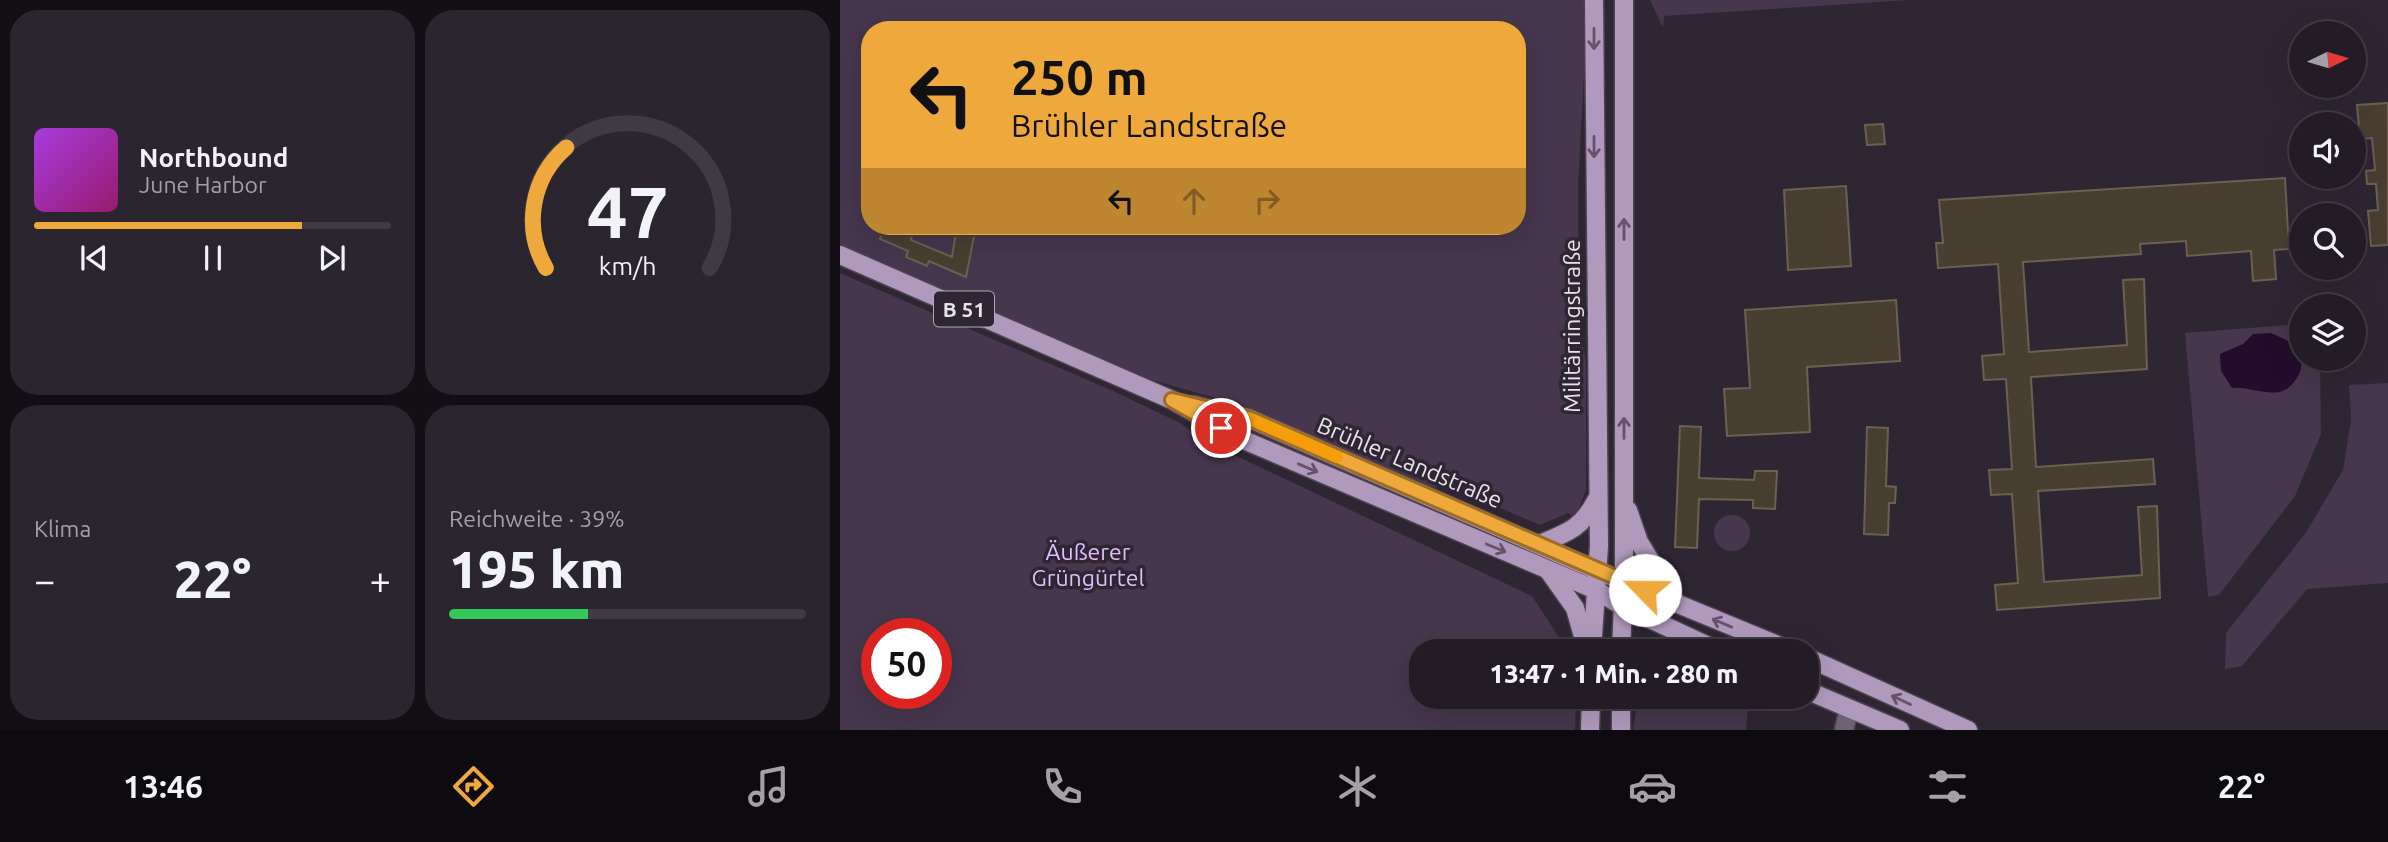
<!DOCTYPE html>
<html lang="de">
<head>
<meta charset="utf-8">
<style>
  body { margin:0; font-family:Ubuntu,sans-serif; background:#2b252f; color:#f1f3f6; height:100vh; display:flex; flex-direction:column; font-size:26px; white-space:nowrap }
  * { box-sizing:border-box; margin:0 }
  p { font-size:23px; color:#a3a1a7 }
  .icon { flex:none; width:38px; height:38px; fill:none; stroke:currentColor; stroke-width:2; stroke-linecap:round; stroke-linejoin:round }
  .map { position:relative; flex:1; overflow:hidden }
  .sheet { display:flex; flex-direction:column; gap:10px; padding:10px; background:#130f15; width:840px }
  .sheet>* { flex:none }
  .banner { position:absolute; left:21px; top:21px; width:665px; height:214px; border-radius:28px; box-shadow:0 7px 28px #0002,0 0 0 2px #403a44; background:#eea83c; color:#111; overflow:hidden }
  .needle { width:46px; rotate:85deg }
  .buttons { position:absolute; left:1449px; top:21px; display:grid; gap:14px }
  .buttons a { display:grid; place-items:center; width:77px; height:77px; border-radius:50%; background:#231c27; box-shadow:0 7px 28px #0002,0 0 0 2px #403a44; font-size:35px }
  .speed { position:absolute; left:21px; top:618px; display:flex; gap:14px; font-size:35px; font-weight:700; text-align:center }
  .speed>* { display:grid; place-content:center; width:91px; height:91px; border-radius:50%; background:#231c27; box-shadow:0 7px 28px #0002,0 0 0 2px #403a44; line-height:1 }
  .speed .limit { border:10px solid #d22; background:#fff; color:#111 }
  .pin { position:absolute; display:grid; place-items:center; width:60px; height:60px; color:#fff; margin:-30px; border:4px solid #fff; border-radius:50%; box-shadow:0 2px 7px #0007 }
  .me { position:absolute; width:77px; margin:-38px; rotate:293deg; stroke-linejoin:round; filter:drop-shadow(0 0 5px #0008) }
  .turn { display:flex; align-items:center; gap:24px; height:147px; padding:0 35px; font-size:32px }
  .turn .icon { width:91px; height:91px; stroke-width:2.5 }
  .turn b { display:block; font-size:49px; line-height:60px }
  .lanes { display:flex; align-items:center; height:66px; padding:0 35px; background:#0003; justify-content:center; gap:35px; direction:ltr }
  .lanes .off { opacity:.35 }
  .big { font-size:52px; font-weight:800; line-height:1.1 }
  .sheet .widget { flex:1; display:flex; flex-direction:column; justify-content:center; gap:10px; min-width:0; padding:0 24px; border-radius:28px; background:#2b252f }
  .sheet .dial { align-items:center; gap:0 }
  .dial svg { height:182px; overflow:visible; fill:none; stroke:#403a44; stroke-width:7; stroke-linecap:round; text-anchor:middle }
  .dial text { fill:#f1f3f6; stroke:none }
  .song { display:flex; align-items:center; gap:21px }
  .cover { width:84px; height:84px; border-radius:10px; background:linear-gradient(135deg,hsl(280 70% 55%),hsl(320 70% 35%)) }
  .played { height:7px; border-radius:4px; background:linear-gradient(90deg,#eea83c 75%,#403a44 75%) }
  .keys { display:flex; justify-content:space-around; direction:ltr }
  .heat { display:flex; justify-content:space-between; align-items:center; font-size:38px; direction:ltr }
  .charge { height:10px; border-radius:5px; background:linear-gradient(90deg,#34c759 39%,#403a44 0) }
  .sheet .tiles { flex:1; display:grid; gap:10px; grid-template-columns:repeat(2,1fr) }
  .trip { position:absolute; left:569px; top:639px; width:410px; height:70px; border-radius:28px; background:#231c27; box-shadow:0 7px 28px #0002,0 0 0 2px #403a44; font-weight:800; line-height:70px; text-align:center }
  .dock { display:flex; height:112px; justify-content:space-around; align-items:center; background:#0e0b10; color:#a3a1a7 }
  .dock .icon { width:49px; height:49px }
  .dock .on { color:#eea83c }
  .dock b { font-size:32px; color:#f1f3f6 }
  main { display:flex; flex:1; min-height:0 }
  .map>svg:first-child { display:block }
  .green { fill:#46364e; fill-rule:evenodd }
  .water { fill:#230d2e }
  .building { fill:#493f31; stroke:#6c6052; stroke-width:2 }
  .lines { fill:none; stroke-linecap:round; stroke-linejoin:round }
  .minor-casing { stroke:#4d4451; stroke-width:21 }
  .major-casing { stroke:#4d4451; stroke-width:21 }
  .minor { stroke:#6d6274; stroke-width:18 }
  .major { stroke:#b099bd; stroke-width:18 }
  .oneway { stroke:#63546b }
  .route-casing { stroke:#9b6d27; stroke-width:18 }
  .route { stroke:#eea83c; stroke-width:12 }
  .slow { stroke:#f59e0b; stroke-width:12 }
  .labels { text-anchor:middle; dominant-baseline:central; stroke-width:7; stroke-linejoin:round; paint-order:stroke }
  .shield { fill:#2f2634; stroke:#b1aab5; stroke-width:2 }
  .shield-label { font-size:21px; font-weight:bold; fill:#e9e3ec }
  .street-label { font-size:23px; fill:#e9e3ec; stroke:#2f2634 }
  .park-label { font-size:23px; fill:#e5bcfc; stroke:#2f2634 }
</style>
</head>
<body>
<main>
<section class="sheet">
<div class="tiles">
<div class="widget">
<div class="song"><i class="cover"></i><div><b>Northbound</b><p>June Harbor</p></div></div>
<div class="played"></div>
<div class="keys"><svg class="icon" aria-label="previous" viewBox="0 0 24 24"><path d="M18 5L8 12l10 7zM5 5v14"/></svg><svg class="icon" aria-label="pause" viewBox="0 0 24 24"><path d="M8 5v14M16 5v14"/></svg><svg class="icon" aria-label="next" viewBox="0 0 24 24"><path d="M6 5l10 7-10 7zM19 5v14"/></svg></div>
</div>
<div class="widget dial"><svg viewBox="0 0 100 80">
<path d="M14 69A42 42 0 1 1 86 69"/>
<path d="M14 69A42 42 0 0 1 23 16" stroke="#eea83c"/>
<text x="50" y="56" font-size="32" font-weight="700">47</text>
<text x="50" y="72" font-size="11">km/h</text>
</svg></div>
<div class="widget"><p>Klima</p>
<div class="heat"><a>−</a><b class="big">22°</b><a>+</a></div>
</div>
<div class="widget"><p>Reichweite · 39%</p><b class="big">195 km</b><div class="charge"></div></div>
</div>
</section>
<div class="map">
<svg width="1548" height="730" viewBox="0 0 1548 730">
  <rect width="100%" height="100%" fill="#2f2634"/>
  <g class="green">
    <path d="M0,0H748L738,186L739,321L746,364V490L735,518L728,513L700,525L599,482L596,490L393,403L312,380L0,246ZM30,30H677V226H30Z"/>
    <polygon points="810,0 1071,0 824,16 823,28"/>
    <path d="M0,273L273,391L340,423L367,442L692,596L728,651H581V696L736,697L735,730H0ZM37,634H96V693H37Z"/>
    <polygon points="1461,324 1461,359 1480,359 1481,434 1455,496 1379,595 1368,597 1345,333"/>
    <polygon points="1548,383 1548,583 1467,589 1402,666 1385,669 1386,633 1465,534 1503,470 1511,420 1509,385"/>
    <circle cx="892" cy="533" r="18"/>
    <polygon points="798,697 909,697 906,730 793,730"/>
  </g>
  <path class="water" d="M1431,333L1455,344L1453,348L1459,352C1462,366 1463,370 1454,382C1439,403 1413,386 1392,388L1381,371L1380,354L1403,344L1413,334Z"/>
  <g class="building">
    <polygon points="1548,103 1548,245 1531,246 1528,211 1538,210 1536,184 1527,184 1526,171 1535,170 1532,138 1520,139 1517,105"/>
    <polygon points="1043,124 1045,144 1027,145 1025,125"/>
    <polygon points="1445,178 1449,249 1434,250 1436,279 1413,281 1411,251 1347,256 1346,241 1300,244 1301,254 1183,262 1189,352 1287,345 1283,280 1304,279 1307,369 1191,377 1196,467 1313,459 1315,484 1198,491 1204,582 1302,575 1298,507 1317,506 1320,598 1157,610 1155,585 1178,583 1172,494 1151,495 1149,470 1172,469 1166,379 1144,380 1142,356 1164,354 1158,264 1098,268 1096,243 1103,243 1099,200"/>
    <polygon points="1006,186 1011,266 948,270 944,190"/>
    <polygon points="43,226 74,226 71,240 112,257 117,226 136,226 126,277 89,261 87,266 66,257 68,251 40,239"/>
    <polygon points="1056,300 1060,361 967,367 970,432 887,436 884,389 910,388 905,310"/>
    <polygon points="840,426 861,427 859,478 914,480 915,471 937,471 935,509 913,508 913,500 859,499 857,548 835,547"/>
    <polygon points="1027,427 1048,428 1046,486 1056,487 1055,503 1049,503 1048,535 1024,534"/>
  </g>
  <g class="lines">
    <defs>
      <polyline id="minor" points="1004,730 1009,708"/>
      <g id="major">
        <polyline points="0,255 332,400 406,441 756,590 782,606 879,651"/>
        <polyline points="353,405 408,418 758,571 952,651"/>
        <polyline points="788,510 799,542 837,604"/>
        <path d="M700,544C729,532 742,528 757,499"/>
        <polyline points="708,570 735,608 746,647"/>
        <polyline points="752,651 759,546 754,0"/>
        <polyline points="781,651 784,581 784,0"/>
        <polyline points="815,651 850,638"/>
        <polyline points="966,657 1128,730"/>
        <polyline points="966,690 1060,730"/>
        <polyline points="781,696 781,730"/>
        <polyline points="750,730 751,696"/>
      </g>
    </defs>
    <use href="#minor" class="minor-casing"/>
    <use href="#major" class="major-casing"/>
    <use href="#minor" class="minor"/>
    <use href="#major" class="major"/>
  </g>
  <defs><path id="oneway-shaft" d="M-6 0H5M1.5-3L5.5 0L1.5 3" fill="none" stroke-width="1.6" stroke-linecap="round" stroke-linejoin="round" transform="scale(1.75)"/></defs>
  <g class="oneway">
    <use href="#oneway-shaft" transform="translate(754 39) rotate(90)"/>
    <use href="#oneway-shaft" transform="translate(754 147) rotate(90)"/>
    <use href="#oneway-shaft" transform="translate(784 229) rotate(-90)"/>
    <use href="#oneway-shaft" transform="translate(784 428) rotate(-90)"/>
    <use href="#oneway-shaft" transform="translate(468 468) rotate(23)"/>
    <use href="#oneway-shaft" transform="translate(656 548) rotate(22)"/>
    <use href="#oneway-shaft" transform="translate(882 623) rotate(-157)"/>
    <use href="#oneway-shaft" transform="translate(1061 700) rotate(-155)"/>
  </g>
  <g class="lines">
    <defs>
      <polyline id="route" points="381,428 332,400 408,418 805,590"/>
    </defs>
    <use href="#route" class="route-casing"/>
    <use href="#route" class="route"/>
    <polyline class="slow" points="392,414 408,418 497,457"/>
  </g>
  <g class="labels">
    <rect class="shield" x="94" y="291.5" width="60" height="35" rx="5"/>
    <g class="shield-label">
      <text x="124" y="309">B 51</text>
    </g>
    <g class="street-label">
      <text transform="translate(731 326) rotate(-90)">Militärringstraße</text>
      <text transform="translate(570 462) rotate(23)">Brühler Landstraße</text>
    </g>
    <g class="park-label">
      <text x="248" y="551">Äußerer<tspan x="248" dy="26">Grüngürtel</tspan></text>
    </g>
  </g>
</svg>
<div class="buttons">
<a><svg class="needle" viewBox="-14 -14 28 28"><path d="M0-13l5 13h-10z" fill="#e53935"/><path d="M0 13l5-13h-10z" fill="#a3a1a7"/></svg></a>
<a><svg class="icon" aria-label="sound" viewBox="0 0 24 24"><path d="M4 9h4l5-4v14l-5-4H4zM17 9q2 3 0 6"/></svg></a>
<a><svg class="icon" aria-label="search" viewBox="0 0 24 24"><circle cx="10" cy="10" r="6"/><path d="M15 15l6 6"/></svg></a>
<a><svg class="icon" aria-label="layers" viewBox="0 0 24 24"><path d="M12 4l9 5-9 5-9-5zM3 14l9 5 9-5"/></svg></a>
</div>
<div class="speed"><div class="limit">50</div></div>
<div class="pin" style="left:381px;top:428px;background:#d93025"><svg class="icon" aria-label="arrive" viewBox="0 0 24 24"><path d="M6 21V4h12l-3 4 3 4H6"/></svg></div>
<svg class="me" style="left:805px;top:590px" viewBox="-20 -20 40 40"><circle r="19" fill="#fff"/><path d="M0-13L10 11 0 6-10 11z" fill="#eea83c"/></svg>
<div class="trip">13:47 · 1 Min. · 280 m</div>
<div class="banner">
<div class="turn"><svg class="icon" aria-label="left" viewBox="0 0 24 24"><path d="M17 20v-9H6M10 6l-5 5 5 5"/></svg><div><b>250 m</b>Brühler Landstraße</div></div>
<div class="lanes"><svg class="icon" aria-label="left" viewBox="0 0 24 24"><path d="M17 20v-9H6M10 6l-5 5 5 5"/></svg><svg class="icon off" aria-label="ahead" viewBox="0 0 24 24"><path d="M12 20V5M6 11l6-6 6 6"/></svg><svg class="icon off" aria-label="right" viewBox="0 0 24 24"><path d="M7 20v-9h11M14 6l5 5-5 5"/></svg></div>
</div>
</div>
</main>
<nav class="dock">
<b>13:46</b>
<svg class="icon on" aria-label="directions" viewBox="0 0 24 24"><path d="M12 3l9 9-9 9-9-9zM9 14v-3h6M13 9l2 2-2 2"/></svg>
<svg class="icon" aria-label="music" viewBox="0 0 24 24"><path d="M9 18V5l10-2v13"/><circle cx="6" cy="18" r="3"/><circle cx="16" cy="16" r="3"/></svg>
<svg class="icon" aria-label="phone" viewBox="0 0 24 24"><path d="M5 4h4l2 5-3 2q2 4 5 5l2-3 5 2v4C11 20 4 13 5 4z"/></svg>
<svg class="icon" aria-label="climate" viewBox="0 0 24 24"><path d="M12 3v18M4 7l16 10M4 17L20 7"/></svg>
<svg class="icon" aria-label="car" viewBox="0 0 24 24"><path d="M5 17H2v-5l4-1 3-4h7l3 4 3 1v5h-3M9 17h6M6 11h13"/><circle cx="7" cy="17" r="2"/><circle cx="17" cy="17" r="2"/></svg>
<svg class="icon" aria-label="filters" viewBox="0 0 24 24"><path d="M4 7h16M4 17h16"/><circle cx="9" cy="7" r="2"/><circle cx="15" cy="17" r="2"/></svg>
<b>22°</b>
</nav>
</body>
</html>
